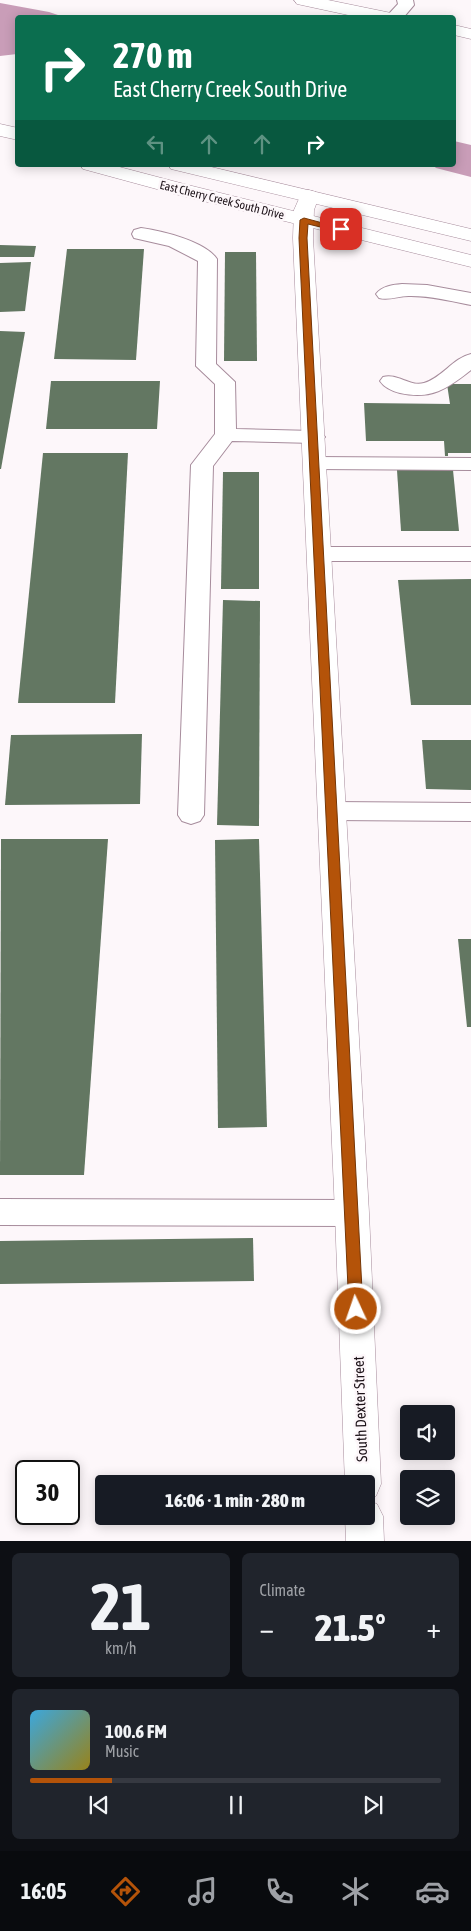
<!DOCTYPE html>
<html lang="en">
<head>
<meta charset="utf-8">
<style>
  body { margin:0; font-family:"Asap Condensed",sans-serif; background:#20242c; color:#f1f3f6; height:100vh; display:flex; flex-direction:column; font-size:19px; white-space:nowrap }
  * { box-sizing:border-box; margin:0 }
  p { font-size:16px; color:#9ea1a6 }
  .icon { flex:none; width:28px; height:28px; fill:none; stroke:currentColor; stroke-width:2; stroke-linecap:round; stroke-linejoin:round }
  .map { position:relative; height:1541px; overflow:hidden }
  .panel { display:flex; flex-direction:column; gap:12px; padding:12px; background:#0d0f14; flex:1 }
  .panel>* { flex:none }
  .guide { position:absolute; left:15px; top:15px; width:441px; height:152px; border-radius:5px; box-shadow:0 2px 12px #0003; background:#0b6e4f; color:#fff; overflow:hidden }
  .fabs { position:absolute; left:400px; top:1405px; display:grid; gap:10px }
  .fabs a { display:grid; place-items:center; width:55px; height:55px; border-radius:5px; background:#171b24; box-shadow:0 2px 12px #0003; font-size:25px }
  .speed { position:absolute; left:15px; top:1460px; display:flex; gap:10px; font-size:25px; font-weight:700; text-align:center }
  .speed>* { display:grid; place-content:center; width:65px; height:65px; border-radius:50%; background:#171b24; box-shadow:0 2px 12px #0003; line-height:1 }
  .speed .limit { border:2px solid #111; border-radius:8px; background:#fff; color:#111 }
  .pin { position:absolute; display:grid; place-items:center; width:42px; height:42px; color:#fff; margin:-21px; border-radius:10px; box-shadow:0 2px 8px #0006 }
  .me { position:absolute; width:55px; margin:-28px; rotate:357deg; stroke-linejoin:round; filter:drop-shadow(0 0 4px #0008) }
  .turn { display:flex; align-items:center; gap:18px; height:105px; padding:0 15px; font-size:22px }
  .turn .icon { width:65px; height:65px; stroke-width:2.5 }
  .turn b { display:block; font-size:35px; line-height:42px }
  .lanes { display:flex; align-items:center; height:48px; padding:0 15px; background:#0003; justify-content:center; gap:25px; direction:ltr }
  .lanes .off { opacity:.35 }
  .big { font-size:38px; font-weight:800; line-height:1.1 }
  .panel .widget { flex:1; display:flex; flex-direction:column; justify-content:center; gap:8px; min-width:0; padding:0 18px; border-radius:8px; background:#20242c }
  .panel .dial { align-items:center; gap:0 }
  .dial b { font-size:65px; line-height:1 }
  .song { display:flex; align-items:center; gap:15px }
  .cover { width:60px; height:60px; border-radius:8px; background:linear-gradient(135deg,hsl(200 70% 55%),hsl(50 70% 35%)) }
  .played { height:5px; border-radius:2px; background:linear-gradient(90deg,#b45309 20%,#363941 20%) }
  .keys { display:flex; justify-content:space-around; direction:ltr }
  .heat { display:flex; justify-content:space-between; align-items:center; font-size:28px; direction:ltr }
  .panel .tiles { flex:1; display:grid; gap:12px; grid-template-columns:1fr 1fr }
  .widget:last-child { grid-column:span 2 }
  .trip { position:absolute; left:95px; top:1475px; width:280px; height:50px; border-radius:5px; background:#171b24; box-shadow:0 2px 12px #0003; font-weight:800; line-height:50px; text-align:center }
  .dock { display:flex; height:80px; justify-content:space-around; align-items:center; background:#090b0e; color:#9ea1a6 }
  .dock .icon { width:35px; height:35px }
  .dock .on { color:#b45309 }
  .dock b { font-size:22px; color:#f1f3f6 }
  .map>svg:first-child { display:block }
  .water { fill:#c99db8 }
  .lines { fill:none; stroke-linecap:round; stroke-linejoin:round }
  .river { fill:#c99db8; fill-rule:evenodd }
  .building { fill:#637762 }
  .lane-casing { stroke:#a78c9c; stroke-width:2 }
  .street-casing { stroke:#a78c9c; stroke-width:1 }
  .secondary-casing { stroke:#a78c9c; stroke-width:1 }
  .lane { fill:#fff; fill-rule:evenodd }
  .street { fill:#fff; fill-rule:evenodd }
  .secondary { fill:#fff; fill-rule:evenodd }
  .route { fill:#b45309; stroke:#753606 }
  .labels { text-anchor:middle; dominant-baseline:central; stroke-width:5; stroke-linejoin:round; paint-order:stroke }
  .far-street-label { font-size:12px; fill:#1b1117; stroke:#fdf7fa }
  .street-label { font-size:15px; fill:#1b1117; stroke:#fdf7fa }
</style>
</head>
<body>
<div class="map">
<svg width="471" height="1541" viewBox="0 0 471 1541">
  <rect width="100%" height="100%" fill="#fdf7fa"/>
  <polygon class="water" points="0,3 49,12 64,17 18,18 17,54 0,56"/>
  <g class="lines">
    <polygon class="river" points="454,141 471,145 471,177 436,168 433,165 454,165"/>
  </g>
  <g class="building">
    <polygon points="0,245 36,246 34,257 0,257"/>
    <polygon points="67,249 144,249 136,360 54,359"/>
    <polygon points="225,252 256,252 257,361 224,361"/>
    <polygon points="31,262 25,311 0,312 0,263"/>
    <polygon points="0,331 25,332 1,469 0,469"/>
    <polygon points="51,381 160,381 157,429 46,429"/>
    <polygon points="447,384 471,384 471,453 448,453 448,456 445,456 444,441 366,441 364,403 450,404"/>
    <polygon points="43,453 128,453 115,703 18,703"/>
    <polygon points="397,470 453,470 459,531 401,531"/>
    <polygon points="223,472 259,472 259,589 221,589"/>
    <polygon points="471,579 471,705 411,705 398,580"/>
    <polygon points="223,600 260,601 259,826 217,825"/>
    <polygon points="142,734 140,804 5,805 11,735"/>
    <polygon points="422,740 471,740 471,790 426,789"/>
    <polygon points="1,839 108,839 84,1175 0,1175"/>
    <polygon points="259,839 267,1127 218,1128 215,840"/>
    <polygon points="458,939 471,939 471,1027 467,1027"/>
    <polygon points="253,1238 254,1281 0,1284 0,1241"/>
  </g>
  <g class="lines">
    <defs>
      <g id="lane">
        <polygon points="397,0 413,0 414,5 403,18 385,18 398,4"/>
        <path d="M141,228C162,231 205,241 217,259L216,364L235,382L236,429L314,431L321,433L325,437L321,441L314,443L232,441L213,466L204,815L200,821L191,824L182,821L178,815L191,465L215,434V384L196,366L198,261L169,246L134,238L132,234L134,230Z"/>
        <path d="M402,284L427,285L471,293V305C451,301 431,296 411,296C400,295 390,301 379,298L376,294C382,286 392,285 402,284Z"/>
        <path d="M471,354V370C447,389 431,400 400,393C392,391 384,387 380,381L383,377C398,373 409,387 424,383C442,378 453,358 471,354Z"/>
        <polygon points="316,457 471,458 471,470 316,469 308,468 305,463 308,458"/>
        <polygon points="320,547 471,547 471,561 320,561 312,559 309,554 312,549"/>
        <polygon points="332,802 471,803 471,821 332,820 323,817 319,811 323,805"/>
        <polygon points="0,1199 352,1200 363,1204 367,1213 363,1222 352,1226 0,1225"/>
      </g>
      <g id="street">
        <polygon points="294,0 328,0 396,14 398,18 362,18 297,4"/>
        <polygon points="454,25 471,29 471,39 454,35"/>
        <polygon points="309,190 316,192 319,196 314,210 313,238 369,1213 381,1484 376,1496 367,1500 377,1504 383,1516 384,1541 346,1541 345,1516 366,1516 366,1484 345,1484 335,1213 293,238 294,210 302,192"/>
      </g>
      <g id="secondary">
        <polygon points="0,124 18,128 18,140 0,136"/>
        <polygon points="80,165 112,165 188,185 471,255 471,267 175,194 83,169"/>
        <polygon points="168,165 203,165 471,229 471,241 171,169"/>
      </g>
    </defs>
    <use href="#lane" class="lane-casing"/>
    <use href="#street" class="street-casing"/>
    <use href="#secondary" class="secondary-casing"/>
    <use href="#lane" class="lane"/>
    <use href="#street" class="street"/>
    <use href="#secondary" class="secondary"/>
  </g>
  <polygon class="route" points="304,218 345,229 341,232 308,224 307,238 363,1309 361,1314 356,1316 351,1314 349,1309 299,238 300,220"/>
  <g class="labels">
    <g class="far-street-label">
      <text transform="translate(222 200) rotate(14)">East Cherry Creek South Drive</text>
    </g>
    <g class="street-label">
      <text transform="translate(360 1409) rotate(-92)">South Dexter Street</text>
    </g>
  </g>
</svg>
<div class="fabs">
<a><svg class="icon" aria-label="sound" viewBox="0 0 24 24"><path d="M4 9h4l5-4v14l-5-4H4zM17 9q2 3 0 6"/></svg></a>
<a><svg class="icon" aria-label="layers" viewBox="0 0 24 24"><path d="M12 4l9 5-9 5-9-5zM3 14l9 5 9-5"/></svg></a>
</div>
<div class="speed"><div class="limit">30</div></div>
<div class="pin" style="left:341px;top:229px;background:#d93025"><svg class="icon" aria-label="arrive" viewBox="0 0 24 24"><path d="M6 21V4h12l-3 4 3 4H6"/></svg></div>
<svg class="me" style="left:356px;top:1309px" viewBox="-20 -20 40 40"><circle r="17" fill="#b45309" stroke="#fff" stroke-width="3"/><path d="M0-11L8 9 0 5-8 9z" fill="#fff"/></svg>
<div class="trip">16:06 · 1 min · 280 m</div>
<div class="guide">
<div class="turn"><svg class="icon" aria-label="right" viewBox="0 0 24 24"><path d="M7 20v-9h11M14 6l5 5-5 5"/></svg><div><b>270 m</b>East Cherry Creek South Drive</div></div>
<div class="lanes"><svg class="icon off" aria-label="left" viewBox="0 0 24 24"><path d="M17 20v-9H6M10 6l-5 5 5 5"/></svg><svg class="icon off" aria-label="ahead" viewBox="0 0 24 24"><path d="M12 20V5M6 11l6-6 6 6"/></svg><svg class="icon off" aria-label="ahead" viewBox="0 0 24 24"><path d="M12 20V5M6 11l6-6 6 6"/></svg><svg class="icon" aria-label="right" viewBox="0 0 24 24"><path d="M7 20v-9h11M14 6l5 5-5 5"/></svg></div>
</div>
</div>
<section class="panel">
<div class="tiles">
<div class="widget dial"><b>21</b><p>km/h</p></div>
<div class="widget"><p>Climate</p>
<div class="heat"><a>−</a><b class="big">21.5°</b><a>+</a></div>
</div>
<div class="widget">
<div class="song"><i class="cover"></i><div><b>100.6 FM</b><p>Music</p></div></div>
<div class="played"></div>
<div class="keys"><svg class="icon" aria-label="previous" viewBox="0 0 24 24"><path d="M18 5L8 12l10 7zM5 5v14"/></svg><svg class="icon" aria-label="pause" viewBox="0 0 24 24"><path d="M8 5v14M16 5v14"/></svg><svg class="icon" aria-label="next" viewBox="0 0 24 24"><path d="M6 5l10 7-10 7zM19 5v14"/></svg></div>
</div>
</div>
</section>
<nav class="dock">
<b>16:05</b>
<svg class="icon on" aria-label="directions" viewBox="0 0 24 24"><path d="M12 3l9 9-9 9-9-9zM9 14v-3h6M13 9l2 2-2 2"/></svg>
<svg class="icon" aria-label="music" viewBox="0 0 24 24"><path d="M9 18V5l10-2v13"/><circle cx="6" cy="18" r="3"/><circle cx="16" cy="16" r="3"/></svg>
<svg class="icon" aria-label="phone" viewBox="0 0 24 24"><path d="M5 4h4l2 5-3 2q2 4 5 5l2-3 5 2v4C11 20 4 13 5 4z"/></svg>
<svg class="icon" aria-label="climate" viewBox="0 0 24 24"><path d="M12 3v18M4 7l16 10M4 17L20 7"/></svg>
<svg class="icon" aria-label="car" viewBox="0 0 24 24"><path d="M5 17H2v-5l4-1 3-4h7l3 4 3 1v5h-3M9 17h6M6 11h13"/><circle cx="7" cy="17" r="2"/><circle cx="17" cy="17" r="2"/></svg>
</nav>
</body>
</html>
